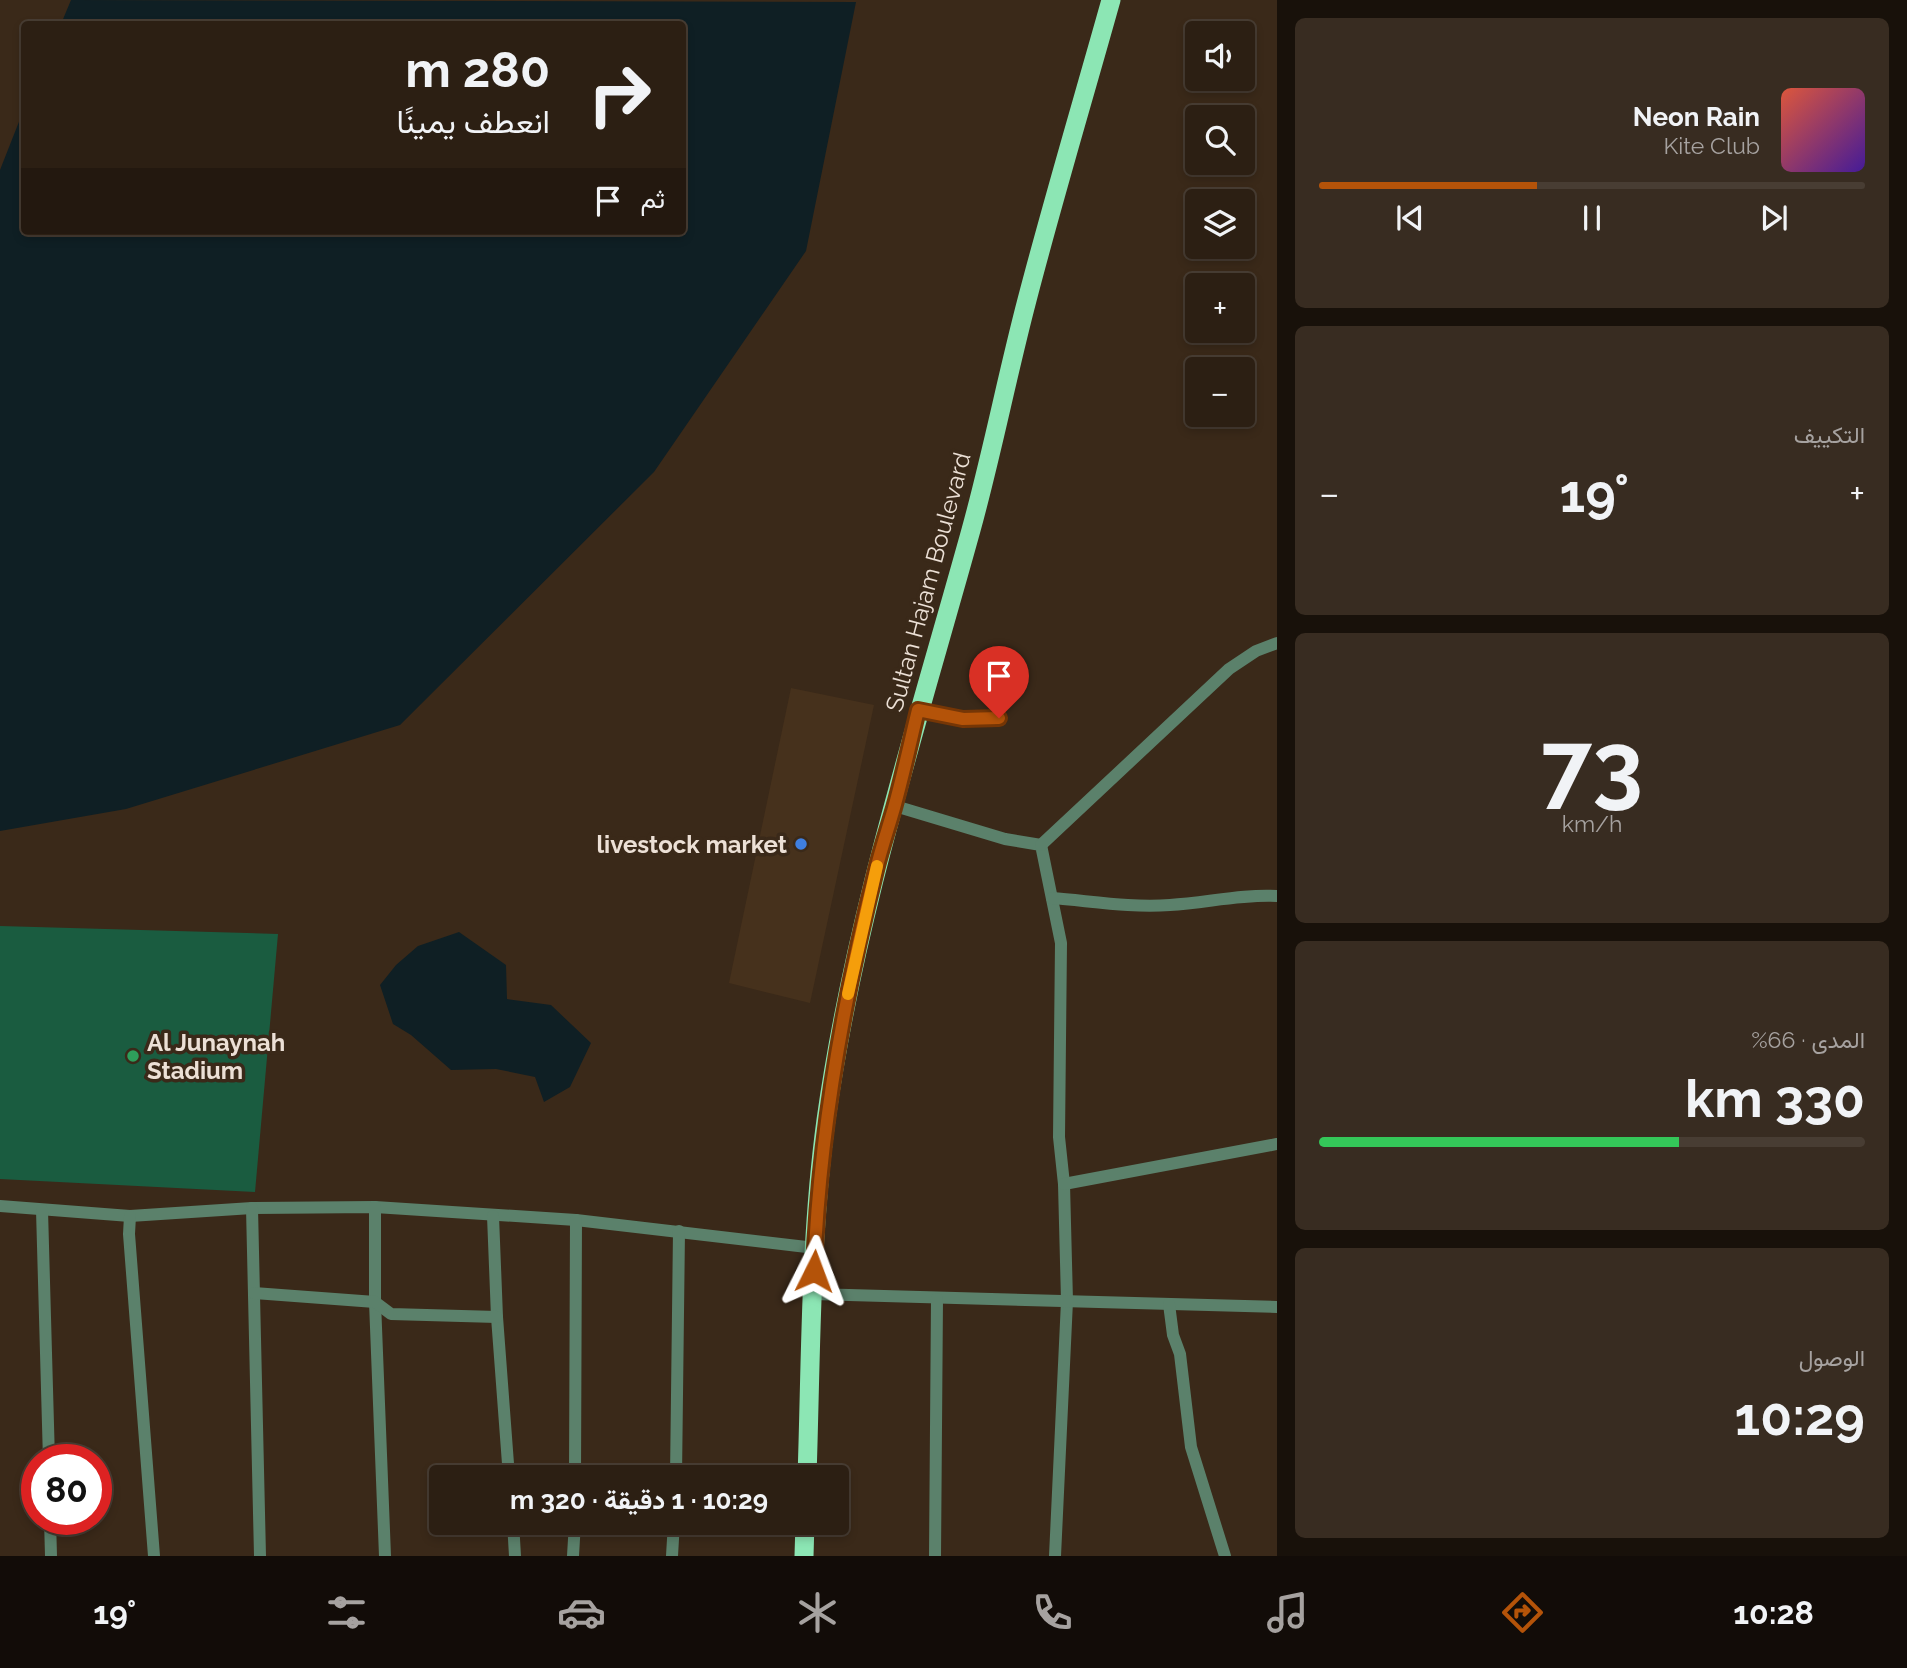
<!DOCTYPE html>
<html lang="ar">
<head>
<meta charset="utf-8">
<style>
  body { margin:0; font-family:Raleway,Vazirmatn,sans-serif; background:#382c21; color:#f1f3f6; direction:rtl; height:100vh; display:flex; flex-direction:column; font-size:26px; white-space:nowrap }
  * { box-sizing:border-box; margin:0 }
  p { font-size:23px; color:#a6a2a0 }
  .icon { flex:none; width:38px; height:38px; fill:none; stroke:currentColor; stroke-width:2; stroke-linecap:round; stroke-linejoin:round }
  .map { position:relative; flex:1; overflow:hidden; direction:ltr }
  .details { display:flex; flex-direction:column; gap:18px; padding:18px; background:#18110a; width:630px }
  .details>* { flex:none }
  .top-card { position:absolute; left:21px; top:21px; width:665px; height:214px; border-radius:7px; box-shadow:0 4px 10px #0003,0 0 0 2px #483d33; direction:rtl; background:#2c1f13; color:#f1f3f6; overflow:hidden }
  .fabs { position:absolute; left:1185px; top:21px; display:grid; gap:14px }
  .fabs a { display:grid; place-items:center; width:70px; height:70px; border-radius:7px; background:#2c1f13; box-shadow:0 4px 10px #0003,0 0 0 2px #483d33; font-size:35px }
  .speed { position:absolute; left:21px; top:1444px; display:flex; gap:14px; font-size:35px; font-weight:700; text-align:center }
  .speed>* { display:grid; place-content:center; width:91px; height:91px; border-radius:50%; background:#2c1f13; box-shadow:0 4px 10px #0003,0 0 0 2px #483d33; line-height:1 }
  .speed .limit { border:10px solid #d22; background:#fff; color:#111 }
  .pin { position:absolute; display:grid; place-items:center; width:60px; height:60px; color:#fff; margin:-72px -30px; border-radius:50% 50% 50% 0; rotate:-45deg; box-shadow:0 0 7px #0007 }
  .pin .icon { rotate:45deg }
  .me { position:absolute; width:77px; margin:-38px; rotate:3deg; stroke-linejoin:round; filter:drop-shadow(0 0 5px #0008) }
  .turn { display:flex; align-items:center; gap:24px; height:147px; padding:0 21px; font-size:32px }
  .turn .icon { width:91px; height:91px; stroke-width:2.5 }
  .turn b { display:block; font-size:49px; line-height:60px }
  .then { display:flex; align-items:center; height:66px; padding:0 21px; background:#0003; gap:14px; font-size:26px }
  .big { font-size:52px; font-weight:700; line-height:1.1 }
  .details .tile { flex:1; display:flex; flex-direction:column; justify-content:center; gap:10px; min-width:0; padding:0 24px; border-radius:10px; background:#382c21 }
  .details .dial { align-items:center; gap:0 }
  .dial b { font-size:91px; line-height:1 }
  .song { display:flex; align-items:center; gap:21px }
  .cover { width:84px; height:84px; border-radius:10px; background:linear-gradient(135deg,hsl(10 70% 55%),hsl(260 70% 35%)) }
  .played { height:7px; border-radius:4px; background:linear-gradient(90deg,#b45309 40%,#483d33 40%) }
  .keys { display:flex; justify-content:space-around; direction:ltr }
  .heat { display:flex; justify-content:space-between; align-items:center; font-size:38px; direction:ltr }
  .charge { height:10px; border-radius:5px; background:linear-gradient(90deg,#34c759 66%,#483d33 0) }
  .trip { position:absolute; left:429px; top:1465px; width:420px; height:70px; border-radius:7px; background:#2c1f13; box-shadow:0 4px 10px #0003,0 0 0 2px #483d33; font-weight:700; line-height:70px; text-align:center; direction:rtl }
  .dock { display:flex; height:112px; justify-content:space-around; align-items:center; background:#120c08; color:#a6a2a0 }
  .dock .icon { width:49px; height:49px }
  .dock .selected { color:#b45309 }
  .dock b { font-size:32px; color:#f1f3f6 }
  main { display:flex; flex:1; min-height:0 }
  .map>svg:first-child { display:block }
  .built { fill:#46311c }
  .green { fill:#1a5c40 }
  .water { fill:#0f1f24 }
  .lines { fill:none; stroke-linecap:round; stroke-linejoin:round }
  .minor { stroke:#5b816b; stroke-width:12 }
  .trunk { stroke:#8ce6b4; stroke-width:19 }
  .route-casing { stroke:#753606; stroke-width:18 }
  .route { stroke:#b45309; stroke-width:12 }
  .slow { stroke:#f59e0b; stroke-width:12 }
  .shop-dot { fill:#3f7fe0; stroke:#3a2919; stroke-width:2.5 }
  .leisure-dot { fill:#2e9e5b; stroke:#3a2919; stroke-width:2.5 }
  .labels { text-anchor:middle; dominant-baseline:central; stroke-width:7; stroke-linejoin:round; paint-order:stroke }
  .street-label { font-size:24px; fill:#ece0d6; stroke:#3a2919 }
  .poi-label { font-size:24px; font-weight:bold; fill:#ece0d6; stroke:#3a2919; text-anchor:end }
</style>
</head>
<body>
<main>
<section class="details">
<div class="tile">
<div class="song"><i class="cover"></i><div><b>Neon Rain</b><p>Kite Club</p></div></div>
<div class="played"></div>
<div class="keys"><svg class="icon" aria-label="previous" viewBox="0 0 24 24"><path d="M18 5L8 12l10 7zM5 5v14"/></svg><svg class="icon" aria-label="pause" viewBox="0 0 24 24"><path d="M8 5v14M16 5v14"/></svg><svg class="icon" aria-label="next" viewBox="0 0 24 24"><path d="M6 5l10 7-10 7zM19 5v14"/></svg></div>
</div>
<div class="tile"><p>التكييف</p>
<div class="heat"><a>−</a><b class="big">19°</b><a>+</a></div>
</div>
<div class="tile dial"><b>73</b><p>km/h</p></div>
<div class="tile"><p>المدى · 66%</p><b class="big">330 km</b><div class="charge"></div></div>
<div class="tile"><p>الوصول</p><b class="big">10:29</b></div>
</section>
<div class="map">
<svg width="1277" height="1556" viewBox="0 0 1277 1556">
  <rect width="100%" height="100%" fill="#3a2919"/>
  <polygon class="built" points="791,688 874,705 810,1003 729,983"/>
  <polygon class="green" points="0,926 278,934 255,1192 0,1179"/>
  <g class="water">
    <polygon points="71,0 856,2 806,251 654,472 400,725 126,809 0,831 0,170 24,109 24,231 682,231 682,24 61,24"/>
    <polygon points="459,932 506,965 507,999 551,1005 591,1043 570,1087 544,1102 535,1077 496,1069 451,1070 411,1035 393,1024 380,985 396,965 418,946"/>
  </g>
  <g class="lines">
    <g class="minor">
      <polyline points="918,710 963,719 999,718"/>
      <polyline points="895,806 1005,839 1041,845 1061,943 1059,1137 1064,1184 1067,1301 1055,1556"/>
      <polyline points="1041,845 1229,669 1256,651 1277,643"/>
      <path d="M1052,898C1091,901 1131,908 1170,905C1206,903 1241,894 1277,896"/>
      <polyline points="1064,1184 1277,1144"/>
      <polyline points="0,1206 130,1216 252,1208 375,1207 576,1220 815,1248"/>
      <polyline points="375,1207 375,1302 385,1556"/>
      <polyline points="252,1208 260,1556"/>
      <polyline points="42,1210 49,1460"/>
      <polyline points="130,1216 129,1234 154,1556"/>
      <polyline points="493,1216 497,1317 509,1477"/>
      <polyline points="254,1293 375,1302 391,1314 497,1317"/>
      <polyline points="813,1294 1277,1307"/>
      <polyline points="1169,1304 1173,1335 1180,1354 1191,1447 1225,1556"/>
      <polyline points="575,1477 576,1220"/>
      <polyline points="676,1477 679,1231"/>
      <polyline points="50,1519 51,1556"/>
      <polyline points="513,1522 515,1556"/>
      <polyline points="573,1556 575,1522"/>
      <polyline points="672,1556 674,1522"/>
      <polyline points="935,1556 937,1299"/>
    </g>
    <g class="trunk">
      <path d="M807,1477C811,1358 810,1238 826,1120C854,919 917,725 971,530C992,454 1007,376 1027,300C1053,200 1083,100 1111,0"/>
      <polyline points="804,1556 805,1522"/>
    </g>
  </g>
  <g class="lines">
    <defs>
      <path id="route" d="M814,1271C819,1136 843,1001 876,870C881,849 888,829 894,808C903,776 910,743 918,710L963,719L999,718"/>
    </defs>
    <use href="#route" class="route-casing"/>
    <use href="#route" class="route"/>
    <polyline class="slow" points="848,994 877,866"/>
  </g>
  <circle class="shop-dot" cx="801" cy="844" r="7"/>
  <circle class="leisure-dot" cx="133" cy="1056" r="7"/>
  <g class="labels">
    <g class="street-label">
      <text transform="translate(928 582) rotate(-75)">Sultan Hajam Boulevard</text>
    </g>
    <g class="poi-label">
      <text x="787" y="844">livestock market</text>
      <text x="147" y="1042" text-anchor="start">Al Junaynah<tspan x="147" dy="28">Stadium</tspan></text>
    </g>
  </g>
</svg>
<div class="fabs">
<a><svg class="icon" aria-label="sound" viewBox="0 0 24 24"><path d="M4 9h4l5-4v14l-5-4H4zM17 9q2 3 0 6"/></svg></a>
<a><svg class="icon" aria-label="search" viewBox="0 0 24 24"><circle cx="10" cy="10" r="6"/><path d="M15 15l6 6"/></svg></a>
<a><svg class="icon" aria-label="layers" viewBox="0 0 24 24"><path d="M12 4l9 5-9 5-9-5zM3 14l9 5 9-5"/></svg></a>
<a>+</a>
<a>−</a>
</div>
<div class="speed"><div class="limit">80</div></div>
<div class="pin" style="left:999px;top:718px;background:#d93025"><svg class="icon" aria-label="arrive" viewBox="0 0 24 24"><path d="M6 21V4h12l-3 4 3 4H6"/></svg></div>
<svg class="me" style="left:814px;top:1271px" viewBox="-20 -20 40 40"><path d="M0-17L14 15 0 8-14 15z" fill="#b45309" stroke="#fff" stroke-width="4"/></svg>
<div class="trip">10:29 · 1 دقيقة · 320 m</div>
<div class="top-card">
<div class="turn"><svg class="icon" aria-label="right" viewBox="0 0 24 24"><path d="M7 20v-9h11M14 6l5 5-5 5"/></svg><div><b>280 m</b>انعطف يمينًا</div></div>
<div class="then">ثم<svg class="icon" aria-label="arrive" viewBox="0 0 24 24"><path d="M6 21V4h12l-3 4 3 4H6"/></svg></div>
</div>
</div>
</main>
<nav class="dock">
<b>10:28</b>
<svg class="icon selected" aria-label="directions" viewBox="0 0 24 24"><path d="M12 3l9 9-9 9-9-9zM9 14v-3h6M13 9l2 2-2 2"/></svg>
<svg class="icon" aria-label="music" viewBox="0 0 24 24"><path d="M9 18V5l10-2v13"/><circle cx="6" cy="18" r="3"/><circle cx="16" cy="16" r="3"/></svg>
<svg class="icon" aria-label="phone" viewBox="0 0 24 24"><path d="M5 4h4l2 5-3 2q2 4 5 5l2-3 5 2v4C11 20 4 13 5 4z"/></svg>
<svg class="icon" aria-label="climate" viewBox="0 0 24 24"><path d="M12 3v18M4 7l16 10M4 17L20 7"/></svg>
<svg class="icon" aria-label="car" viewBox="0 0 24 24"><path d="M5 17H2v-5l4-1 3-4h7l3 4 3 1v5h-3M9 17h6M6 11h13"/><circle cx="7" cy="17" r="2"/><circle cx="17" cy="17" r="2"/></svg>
<svg class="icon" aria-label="filters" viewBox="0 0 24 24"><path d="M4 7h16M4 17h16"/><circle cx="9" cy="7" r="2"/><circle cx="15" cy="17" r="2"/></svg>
<b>19°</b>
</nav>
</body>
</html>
